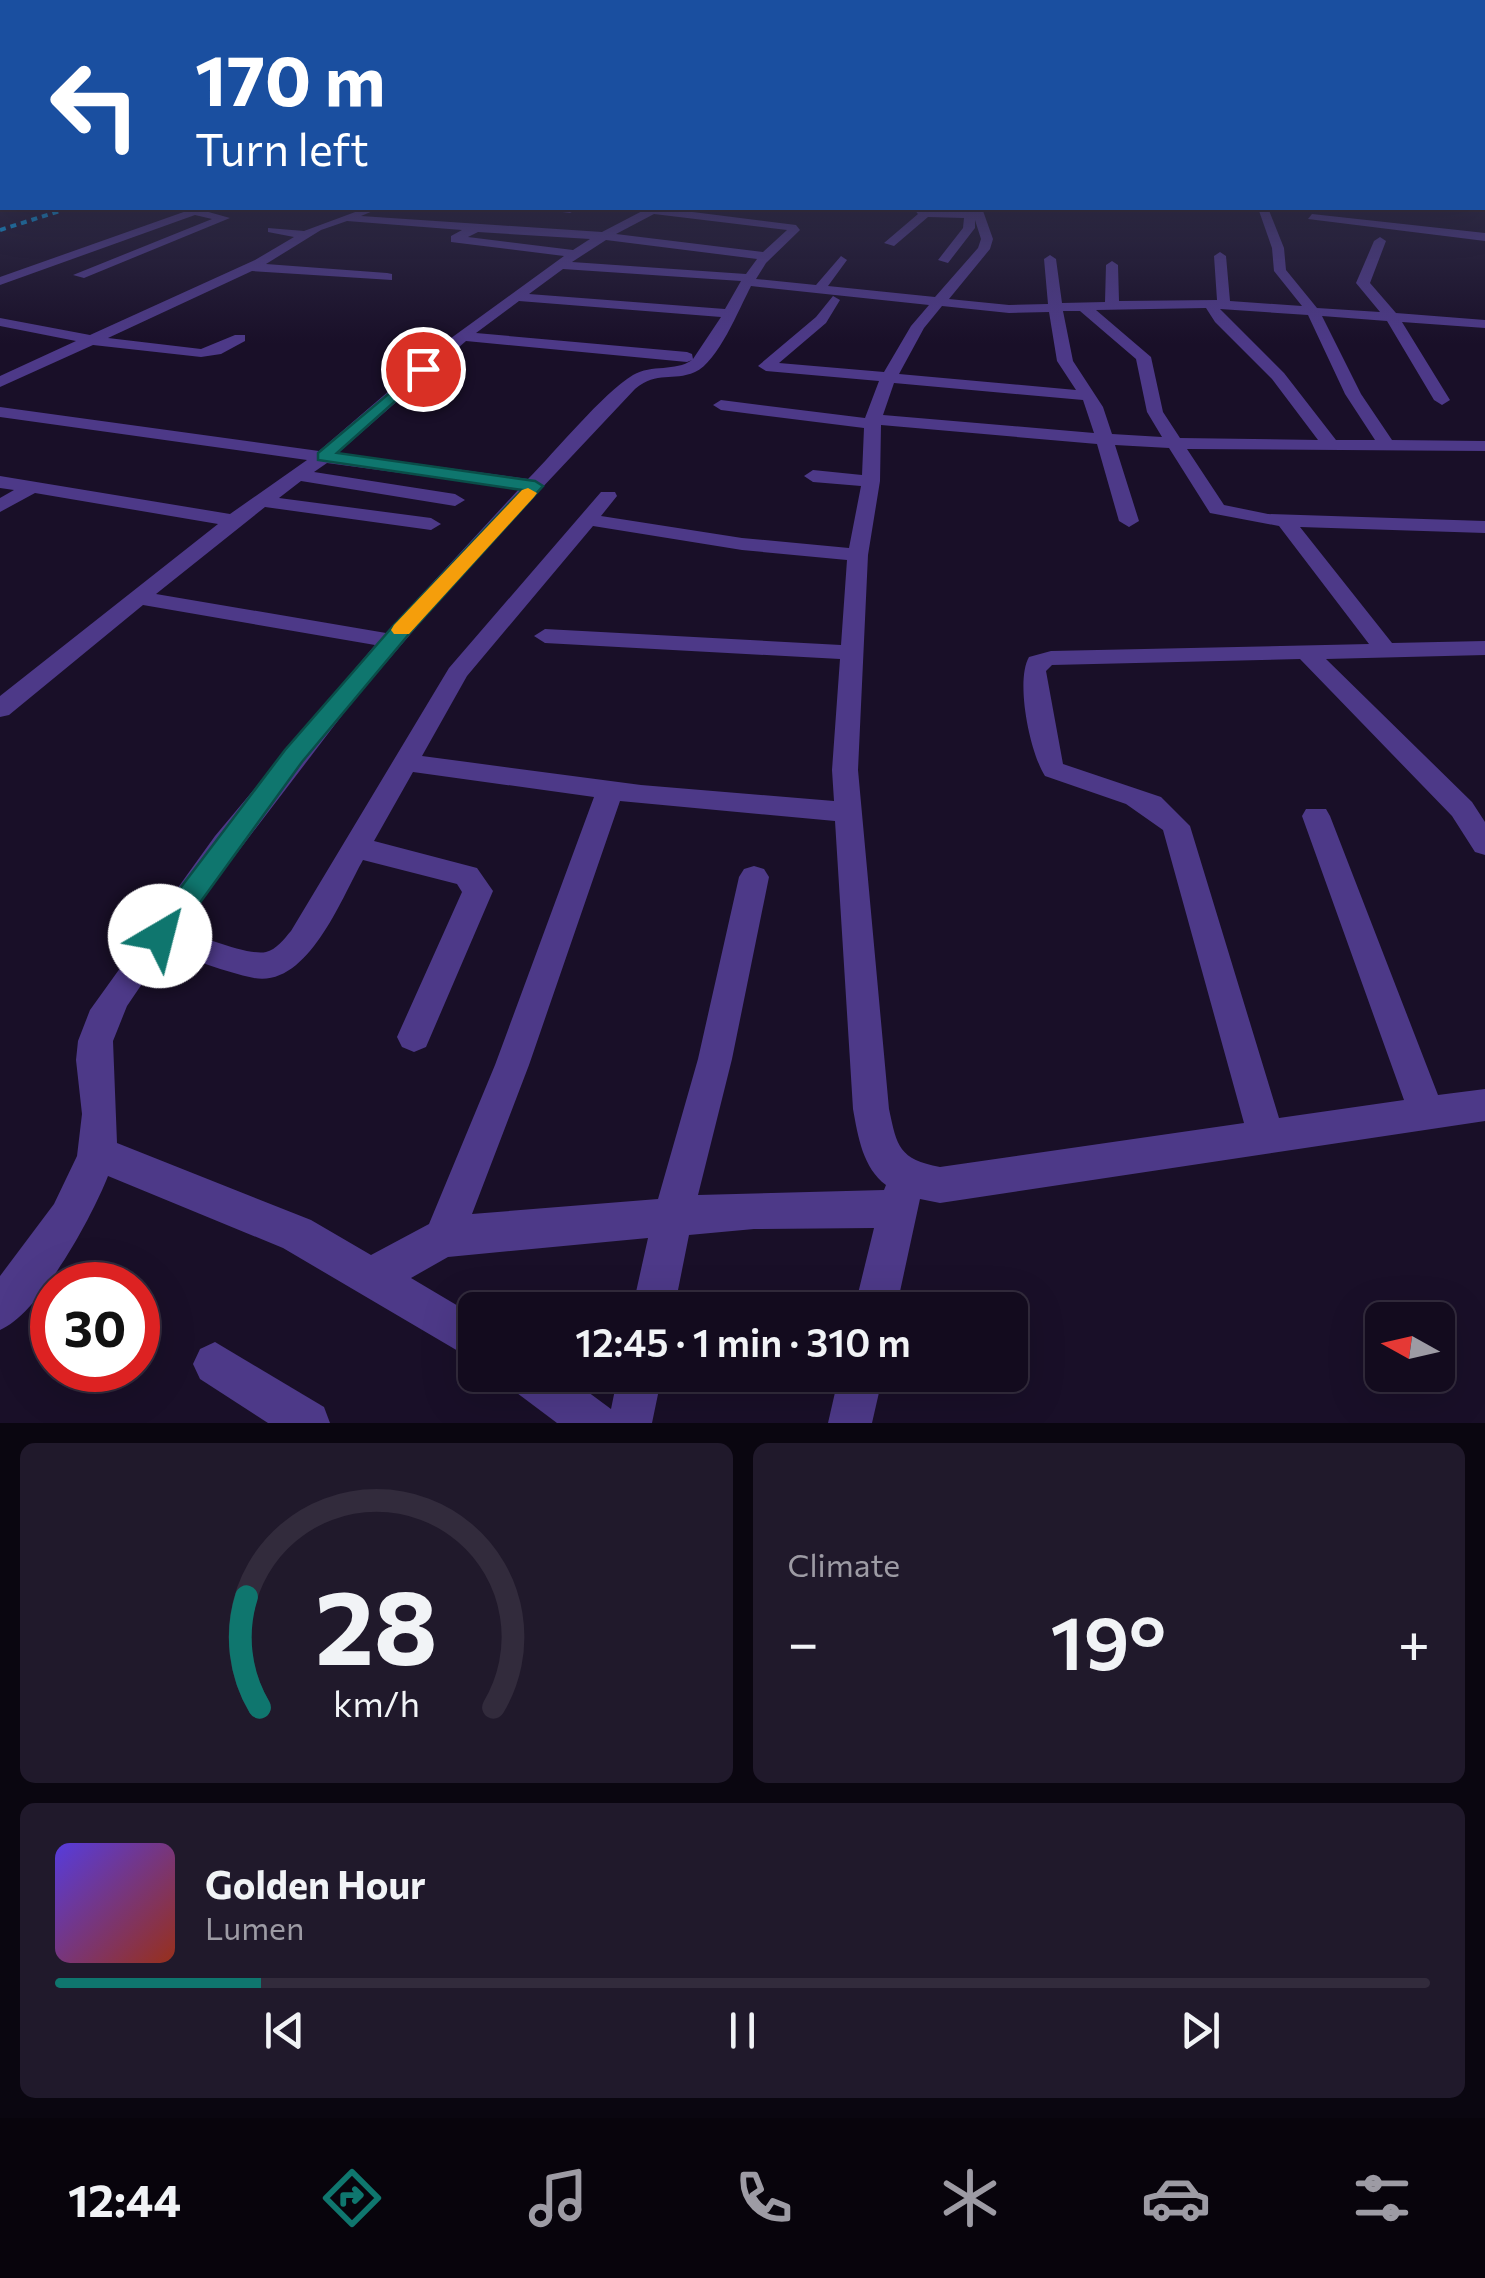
<!DOCTYPE html>
<html lang="en">
<head>
<meta charset="utf-8">
<style>
  body { margin:0; font-family:Commissioner,sans-serif; background:#20192b; color:#f1f3f6; height:100vh; display:flex; flex-direction:column; font-size:38px; white-space:nowrap }
  * { box-sizing:border-box; margin:0 }
  p { font-size:32px; color:#9d9ba4 }
  .icon { flex:none; width:55px; height:55px; fill:none; stroke:currentColor; stroke-width:2; stroke-linecap:round; stroke-linejoin:round }
  .map { position:relative; height:1423px; overflow:hidden }
  .sheet { display:flex; flex-direction:column; gap:20px; padding:20px; background:#0a0610; flex:1 }
  .sheet>* { flex:none }
  .top-card { position:absolute; left:0px; top:0px; width:1485px; height:210px; box-shadow:0 10px 40px #0002,0 0 0 2px #322b3c; background:#1a4fa0; color:#fff; overflow:hidden }
  .needle { width:65px; rotate:278deg }
  .fabs { position:absolute; left:1365px; top:1302px; display:grid; gap:20px }
  .fabs a { display:grid; place-items:center; width:90px; height:90px; border-radius:15px; background:#130b1e; box-shadow:0 10px 40px #0002,0 0 0 2px #322b3c; font-size:50px }
  .speed { position:absolute; left:30px; top:1262px; display:flex; gap:20px; font-size:50px; font-weight:700; text-align:center }
  .speed>* { display:grid; place-content:center; width:130px; height:130px; border-radius:50%; background:#130b1e; box-shadow:0 10px 40px #0002,0 0 0 2px #322b3c; line-height:1 }
  .speed .limit { border:15px solid #d22; background:#fff; color:#111 }
  .pin { position:absolute; display:grid; place-items:center; width:85px; height:85px; color:#fff; margin:-42px; border:5px solid #fff; border-radius:50%; box-shadow:0 2px 10px #0007 }
  .me { position:absolute; width:110px; margin:-55px; rotate:37deg; stroke-linejoin:round; filter:drop-shadow(0 0 8px #0008) }
  .turn { display:flex; align-items:center; gap:35px; height:210px; padding:0 30px; font-size:45px }
  .turn .icon { width:130px; height:130px; stroke-width:2.5 }
  .turn b { display:block; font-size:70px; line-height:85px }
  .big { font-size:75px; font-weight:600; line-height:1.1 }
  .sheet .tile { flex:1; display:flex; flex-direction:column; justify-content:center; gap:15px; min-width:0; padding:0 35px; border-radius:15px; background:#20192b }
  .sheet .dial { align-items:center; gap:0 }
  .dial svg { height:260px; overflow:visible; fill:none; stroke:#322b3c; stroke-width:7; stroke-linecap:round; text-anchor:middle }
  .dial text { fill:#f1f3f6; stroke:none }
  .song { display:flex; align-items:center; gap:30px }
  .cover { width:120px; height:120px; border-radius:15px; background:linear-gradient(135deg,hsl(250 70% 55%),hsl(10 70% 35%)) }
  .played { height:10px; border-radius:5px; background:linear-gradient(90deg,#0f766e 15%,#322b3c 15%) }
  .keys { display:flex; justify-content:space-around; direction:ltr }
  .heat { display:flex; justify-content:space-between; align-items:center; font-size:55px; direction:ltr }
  .sheet .tiles { flex:1; display:grid; gap:20px; grid-template-columns:1fr 1fr }
  .tile:last-child { grid-column:span 2 }
  .trip { position:absolute; left:458px; top:1292px; width:570px; height:100px; border-radius:15px; background:#130b1e; box-shadow:0 10px 40px #0002,0 0 0 2px #322b3c; font-weight:600; line-height:100px; text-align:center }
  .dock { display:flex; height:160px; justify-content:space-around; align-items:center; background:#08040c; color:#9d9ba4 }
  .dock .icon { width:70px; height:70px }
  .dock .on { color:#0f766e }
  .dock b { font-size:45px; color:#f1f3f6 }
  .map>svg:first-child { display:block }
  .lines { fill:none; stroke-linecap:round; stroke-linejoin:round }
  .minor { fill:#4d3988; fill-rule:evenodd }
  .rail { stroke:#02b2ff; stroke-width:4; stroke-dasharray:6 5; stroke-linecap:butt }
  .route { fill:#0f766e; stroke:#0a4d48; stroke-width:2.5 }
  .slow { fill:#f59e0b }
</style>
</head>
<body>
<div class="map">
<svg width="1485" height="1423" viewBox="0 0 1485 1423">
  <rect width="100%" height="100%" fill="#190f28"/>
  <g class="lines">
    <g class="minor">
      <polygon points="2,153 2,159 0,160 0,154"/>
      <polygon points="1482,200 1485,201 1485,207 1482,207"/>
      <polygon points="195,208 208,208 205,211 230,218 84,278 73,275 212,219 195,215 0,285 0,277"/>
      <path d="M366,208H380L361,216L602,232L648,208H661L796,225L800,230L766,263L756,279L816,285L841,256L847,260L828,286L935,297L978,248L981,239L975,220V228L948,263L938,260L963,228L964,218L928,217L894,246L884,243L918,214L913,208L973,212L972,208H982L993,239L990,249L949,299L1009,305L1048,304L1044,259L1050,255L1056,259L1062,303L1105,302L1106,265L1112,261L1118,265L1119,301L1217,300L1214,256L1220,252L1226,256L1230,301L1302,306L1274,271L1272,248L1258,208H1268L1284,248L1286,270L1317,308L1380,312L1356,283L1374,241L1380,237L1386,241L1370,283L1396,313L1485,320V328L1402,322L1450,400L1442,405L1434,400L1387,321L1322,316L1361,394L1392,440L1485,441V451L1187,449L1224,505L1268,514L1485,521V533L1300,527L1392,643L1485,641V655L1326,659L1472,802L1485,822V855L1475,852L1452,816L1300,659L1052,665L1046,671L1063,764L1161,797L1190,826L1279,1118L1404,1100L1302,816L1306,809H1326L1330,816L1438,1095L1485,1089V1121L940,1203L920,1199L896,1310H854L874,1228L754,1229L689,1235L674,1310H632L648,1238L448,1257L411,1278L475,1316V1361L283,1248L108,1176C92,1217 40,1313 0,1330V1276L54,1204L77,1156L82,1114L76,1060L78,1041L90,1010L215,836L375,645L143,605L9,715L0,717V696L218,524L35,493L0,512V498L14,490L0,488V476L230,514L307,460L0,417V407L319,451L447,341L564,256L451,242V236L462,230L347,221L321,230L266,264L387,273L392,274V280L252,271L108,338L201,349L235,335H245V341L221,354L201,357L93,345L0,387V376L76,341L0,326V318L90,335L255,260L294,237L268,232V228L304,231ZM654,214L787,230L763,252L616,234ZM478,232L590,239L573,250L468,237ZM606,240L757,259L746,274L572,262ZM563,269L741,281L725,309L529,294ZM751,286L929,305L911,326L884,372L779,363L826,323L840,300L833,296L816,317L758,366L766,371L879,381L865,418L721,400L713,405L721,410L864,428L862,475L813,470L804,476L813,482L861,486L849,548L742,538L601,516L617,496L615,492H601L449,668L291,931C284,939 276,950 266,952C247,956 198,935 179,929L353,701L476,558L635,389C658,370 672,382 695,372C718,362 739,309 751,286ZM519,301L721,317L693,359L692,354L687,352L476,333ZM942,306L1009,313L1049,312L1057,361L1076,390L899,374L924,328ZM1206,308L1215,322L1272,379L1318,440L1180,438L1163,412L1151,357L1096,310ZM1220,309L1308,315L1345,394L1375,440H1336L1284,373ZM1063,311H1080L1136,359L1147,412L1162,437L1112,434L1103,407L1073,361ZM466,341L687,362L692,360C675,372 652,364 633,375C602,394 556,451 528,479L338,453ZM894,383L1083,400L1094,433L883,415ZM881,425L1097,444L1119,521L1129,527L1139,521L1115,445L1169,448L1210,513L1279,526L1369,644L1051,651L1029,657C1015,681 1030,753 1045,776L1126,804L1163,830L1244,1123L940,1167C899,1159 897,1147 889,1109L858,770L868,555L880,481ZM327,463L519,489L386,633L156,594L265,507L431,530L441,524L431,518L279,498L301,481L455,506L465,500L455,494L314,472ZM593,526L742,550L847,560L841,645L545,629L534,636L545,643L840,659L832,770L834,801L641,785L422,756L467,676ZM413,772L594,797L495,1065L429,1224L371,1255L311,1220L117,1143L113,1041L127,1006L165,950C194,959 224,972 254,978C308,988 342,897 363,860L457,884L462,892L397,1037L402,1047L414,1052L426,1047L493,891L477,868L374,841ZM620,801L835,821L853,1109C858,1137 863,1168 886,1185L884,1190L698,1195L732,1059L769,877L764,869L754,866L744,869L739,877L698,1059L658,1199L472,1214L529,1065Z"/>
      <polygon points="532,208 573,208 575,210 570,213"/>
      <polygon points="1312,214 1485,233 1485,241 1308,219"/>
      <polygon points="215,1342 324,1407 330,1423 268,1423 200,1379 193,1364 200,1349"/>
      <polygon points="506,1375 565,1375 611,1409 618,1375 662,1375 652,1423 557,1423 513,1390"/>
      <polygon points="839,1375 883,1375 872,1423 828,1423"/>
    </g>
    <polyline class="rail" points="0,230 69,208"/>
  </g>
  <linearGradient id="sky" x2="0" y2="1"><stop stop-color="#0e0816"/><stop offset="0.42" stop-color="#383753"/><stop offset="1" stop-color="#383753" stop-opacity="0"/></linearGradient>
  <rect width="1485" height="344" fill="url(#sky)"/>
  <polygon class="route" points="423,365 428,366 428,372 337,453 535,481 543,486 409,634 302,762 170,944 160,947 150,944 146,936 150,928 285,750 394,625 522,490 318,460 318,453"/>
  <polygon class="slow" points="528,488 537,493 534,497 409,634 394,634 391,630 394,625 522,490"/>
</svg>
<div class="fabs">
<a><svg class="needle" viewBox="-14 -14 28 28"><path d="M0-13l5 13h-10z" fill="#e53935"/><path d="M0 13l5-13h-10z" fill="#9d9ba4"/></svg></a>
</div>
<div class="speed"><div class="limit">30</div></div>
<div class="pin" style="left:423px;top:369px;background:#d93025"><svg class="icon" aria-label="arrive" viewBox="0 0 24 24"><path d="M6 21V4h12l-3 4 3 4H6"/></svg></div>
<svg class="me" style="left:160px;top:936px" viewBox="-20 -20 40 40"><circle r="19" fill="#fff"/><path d="M0-13L10 11 0 6-10 11z" fill="#0f766e"/></svg>
<div class="trip">12:45 · 1 min · 310 m</div>
<div class="top-card">
<div class="turn"><svg class="icon" aria-label="left" viewBox="0 0 24 24"><path d="M17 20v-9H6M10 6l-5 5 5 5"/></svg><div><b>170 m</b>Turn left</div></div>
</div>
</div>
<section class="sheet">
<div class="tiles">
<div class="tile dial"><svg viewBox="0 0 100 80">
<path d="M14 69A42 42 0 1 1 86 69"/>
<path d="M14 69A42 42 0 0 1 10 35" stroke="#0f766e"/>
<text x="50" y="56" font-size="32" font-weight="700">28</text>
<text x="50" y="72" font-size="11">km/h</text>
</svg></div>
<div class="tile"><p>Climate</p>
<div class="heat"><a>−</a><b class="big">19°</b><a>+</a></div>
</div>
<div class="tile">
<div class="song"><i class="cover"></i><div><b>Golden Hour</b><p>Lumen</p></div></div>
<div class="played"></div>
<div class="keys"><svg class="icon" aria-label="previous" viewBox="0 0 24 24"><path d="M18 5L8 12l10 7zM5 5v14"/></svg><svg class="icon" aria-label="pause" viewBox="0 0 24 24"><path d="M8 5v14M16 5v14"/></svg><svg class="icon" aria-label="next" viewBox="0 0 24 24"><path d="M6 5l10 7-10 7zM19 5v14"/></svg></div>
</div>
</div>
</section>
<nav class="dock">
<b>12:44</b>
<svg class="icon on" aria-label="directions" viewBox="0 0 24 24"><path d="M12 3l9 9-9 9-9-9zM9 14v-3h6M13 9l2 2-2 2"/></svg>
<svg class="icon" aria-label="music" viewBox="0 0 24 24"><path d="M9 18V5l10-2v13"/><circle cx="6" cy="18" r="3"/><circle cx="16" cy="16" r="3"/></svg>
<svg class="icon" aria-label="phone" viewBox="0 0 24 24"><path d="M5 4h4l2 5-3 2q2 4 5 5l2-3 5 2v4C11 20 4 13 5 4z"/></svg>
<svg class="icon" aria-label="climate" viewBox="0 0 24 24"><path d="M12 3v18M4 7l16 10M4 17L20 7"/></svg>
<svg class="icon" aria-label="car" viewBox="0 0 24 24"><path d="M5 17H2v-5l4-1 3-4h7l3 4 3 1v5h-3M9 17h6M6 11h13"/><circle cx="7" cy="17" r="2"/><circle cx="17" cy="17" r="2"/></svg>
<svg class="icon" aria-label="filters" viewBox="0 0 24 24"><path d="M4 7h16M4 17h16"/><circle cx="9" cy="7" r="2"/><circle cx="15" cy="17" r="2"/></svg>
</nav>
</body>
</html>
